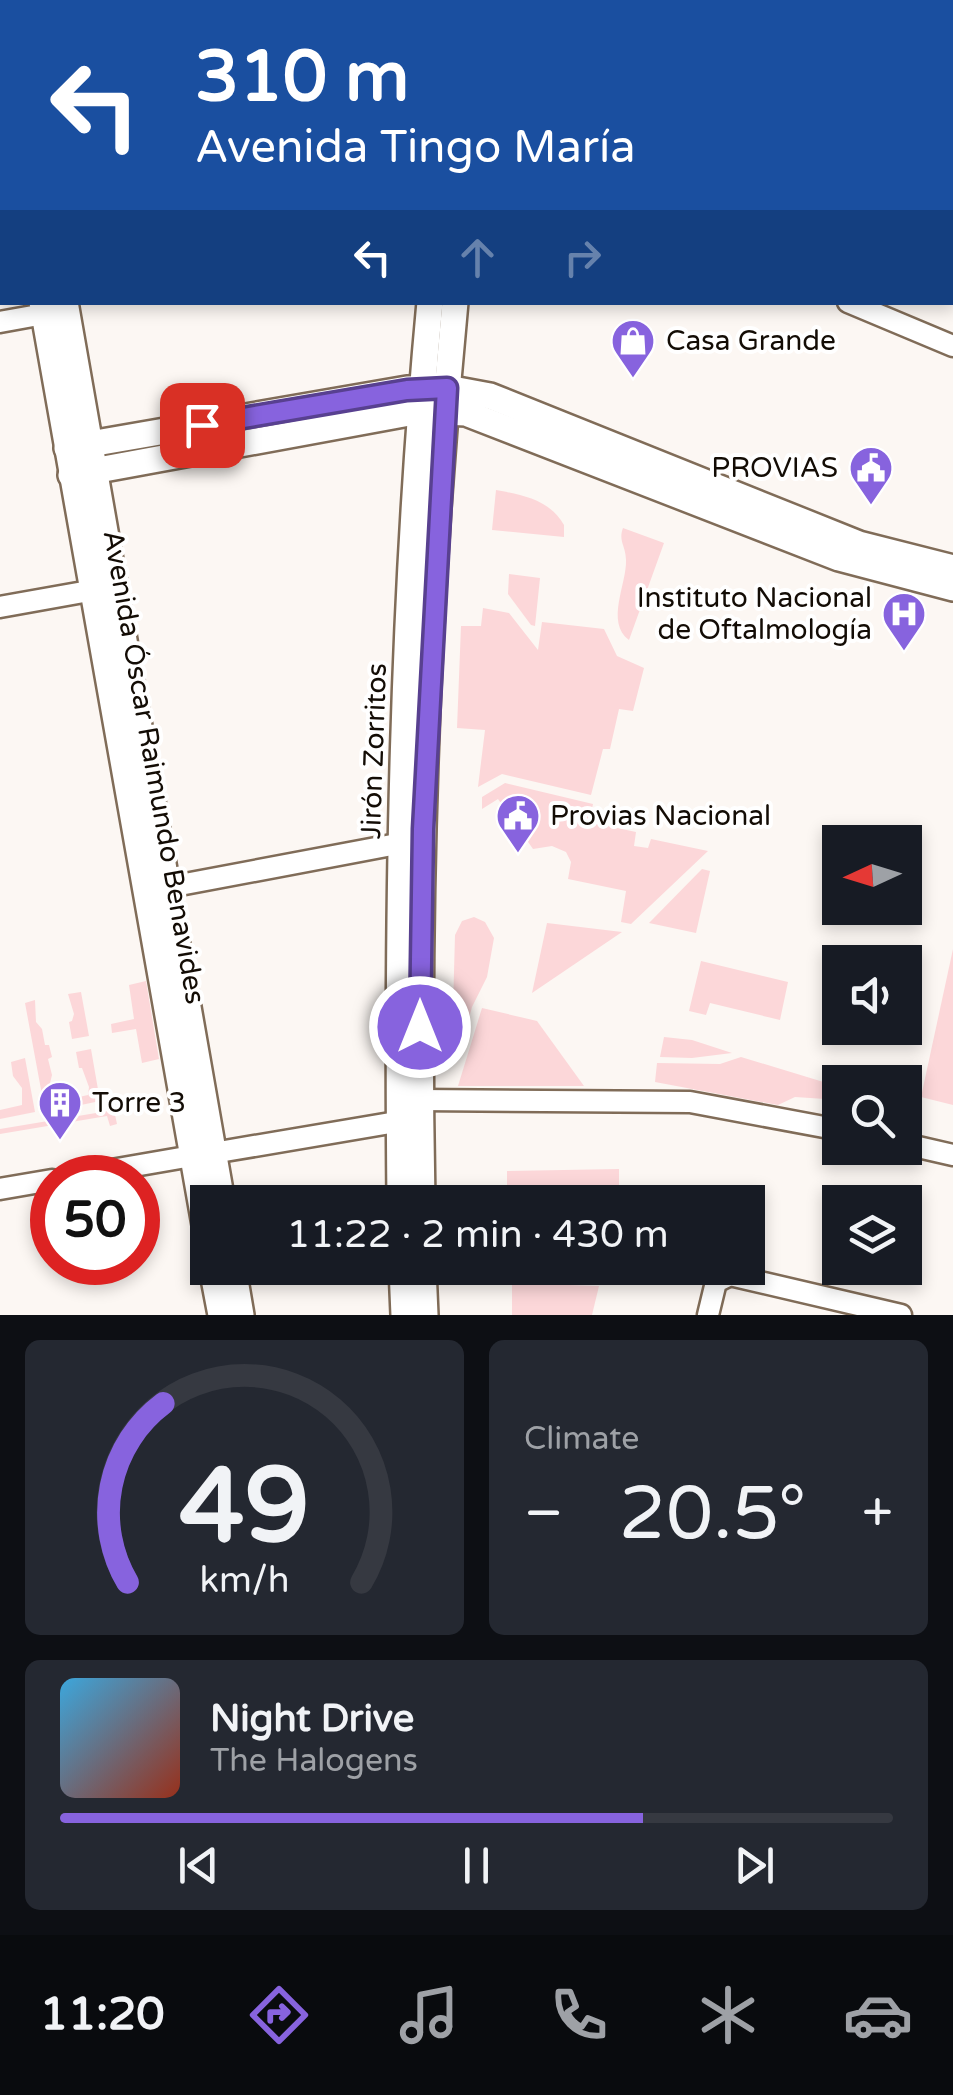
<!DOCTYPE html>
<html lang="en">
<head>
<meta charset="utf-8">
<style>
  body { margin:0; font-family:"Varela Round",sans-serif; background:#242831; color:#f1f3f6; height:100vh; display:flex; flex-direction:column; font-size:38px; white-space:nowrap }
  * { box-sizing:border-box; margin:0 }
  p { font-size:32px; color:#9ea1a6 }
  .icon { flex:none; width:55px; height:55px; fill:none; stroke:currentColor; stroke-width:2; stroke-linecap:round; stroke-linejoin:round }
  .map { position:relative; height:1315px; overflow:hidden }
  .sheet { display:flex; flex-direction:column; gap:25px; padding:25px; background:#0d0f14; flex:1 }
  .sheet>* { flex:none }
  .top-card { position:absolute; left:0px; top:0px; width:955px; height:305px; box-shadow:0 5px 15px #0003; background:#1a4fa0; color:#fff; overflow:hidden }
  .needle { width:65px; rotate:266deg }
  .fabs { position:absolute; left:822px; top:825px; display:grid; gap:20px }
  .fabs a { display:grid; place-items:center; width:100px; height:100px; border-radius:0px; background:#171b24; box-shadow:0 5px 15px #0003; font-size:50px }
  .speed { position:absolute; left:30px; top:1155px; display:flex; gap:20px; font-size:50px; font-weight:700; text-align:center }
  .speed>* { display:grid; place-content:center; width:130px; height:130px; border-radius:50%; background:#171b24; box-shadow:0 5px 15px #0003; line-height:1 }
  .speed .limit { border:15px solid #d22; background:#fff; color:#111 }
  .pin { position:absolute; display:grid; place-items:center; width:85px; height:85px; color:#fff; margin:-42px; border-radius:20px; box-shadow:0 5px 15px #0006 }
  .me { position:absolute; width:110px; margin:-55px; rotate:0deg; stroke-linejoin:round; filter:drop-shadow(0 0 8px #0008) }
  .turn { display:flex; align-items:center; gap:35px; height:210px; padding:0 30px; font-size:45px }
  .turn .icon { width:130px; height:130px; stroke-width:2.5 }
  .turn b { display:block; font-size:70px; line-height:85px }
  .lanes { display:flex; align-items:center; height:95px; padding:0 30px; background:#0003; justify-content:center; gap:50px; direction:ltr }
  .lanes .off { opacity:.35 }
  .big { font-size:75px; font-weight:600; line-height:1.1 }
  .sheet .card { flex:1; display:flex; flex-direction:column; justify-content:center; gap:15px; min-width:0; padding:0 35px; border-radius:15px; background:#242831 }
  .sheet .dial { align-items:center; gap:0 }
  .dial svg { height:260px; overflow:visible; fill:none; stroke:#363941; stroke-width:7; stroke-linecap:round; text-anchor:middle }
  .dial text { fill:#f1f3f6; stroke:none }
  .song { display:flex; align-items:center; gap:30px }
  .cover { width:120px; height:120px; border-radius:15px; background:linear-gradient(135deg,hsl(200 70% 55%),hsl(10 70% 35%)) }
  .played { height:10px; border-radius:5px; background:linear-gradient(90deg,#8763de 70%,#363941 70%) }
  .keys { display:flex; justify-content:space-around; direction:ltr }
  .heat { display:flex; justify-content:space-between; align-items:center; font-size:55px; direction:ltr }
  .sheet .tiles { flex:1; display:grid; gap:25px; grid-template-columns:1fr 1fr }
  .card:last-child { grid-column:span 2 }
  .trip { position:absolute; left:190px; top:1185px; width:575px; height:100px; border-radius:0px; background:#171b24; box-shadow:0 5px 15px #0003; font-weight:600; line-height:100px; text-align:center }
  .menu { display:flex; height:160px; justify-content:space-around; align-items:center; background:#090b0e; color:#9ea1a6 }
  .menu .icon { width:70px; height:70px }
  .menu .current { color:#8763de }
  .menu b { font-size:45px; color:#f1f3f6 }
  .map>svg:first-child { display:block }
  .green { fill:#fcd7d9 }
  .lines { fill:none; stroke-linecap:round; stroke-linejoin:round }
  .minor-casing { stroke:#806c58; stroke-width:25 }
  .major-casing { stroke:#806c58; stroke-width:30 }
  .minor { stroke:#fff; stroke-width:20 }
  .major { stroke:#fff; stroke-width:25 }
  .route-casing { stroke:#584090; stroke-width:25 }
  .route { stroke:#8763de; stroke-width:18 }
  .labels { text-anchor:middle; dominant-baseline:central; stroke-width:8; stroke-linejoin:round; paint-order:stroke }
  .poi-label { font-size:28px; fill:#130c05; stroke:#fff; text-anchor:start }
  .street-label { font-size:28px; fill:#130c05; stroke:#fff }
</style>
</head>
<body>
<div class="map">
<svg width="953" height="1315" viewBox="0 0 953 1315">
  <rect width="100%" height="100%" fill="#fcf7f3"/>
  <g class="green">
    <path d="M496,490C523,495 550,500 564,525V537L492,530Z"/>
    <path d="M623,528L664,543L629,640C605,622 627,584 626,560C626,546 618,541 623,528Z"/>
    <polygon points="509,574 540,578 535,626 531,625 508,594"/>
    <polygon points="483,608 509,613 538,650 542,622 604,629 617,656 644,668 633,711 619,709 610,749 603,749 591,795 502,774 478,787 485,730 457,728 461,626 481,626"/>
    <polygon points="505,783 593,804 589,822 636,832 634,846 648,848 651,839 708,851 631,924 621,922 626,891 568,879 571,862 566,852 552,846 533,849 498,799 482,809 482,797"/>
    <polygon points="702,869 710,871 696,933 649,923"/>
    <polygon points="474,917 485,922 494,938 487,977 472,1007 460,1051 455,1053 452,1046 455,935 462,921"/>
    <polygon points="547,923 622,932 532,993"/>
    <polygon points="953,949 953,1105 921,1097"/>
    <polygon points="701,961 788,982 780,1020 710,1003 706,1015 689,1011"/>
    <polygon points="146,981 159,1059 142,1063 136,1029 112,1033 111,1024 134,1019 129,985"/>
    <polygon points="81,992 89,1036 72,1039 69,1022 72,1021 74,1014 68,994"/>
    <polygon points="35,1000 36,1022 42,1029 45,1045 49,1045 52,1057 48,1059 52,1075 49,1087 55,1102 62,1101 64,1108 45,1111 25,1003"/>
    <polygon points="482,1008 537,1021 584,1086 458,1086"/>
    <polygon points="664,1037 692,1040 732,1053 692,1058 660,1057"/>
    <polygon points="91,1049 100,1101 81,1105 79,1097 88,1095 89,1087 82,1068 79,1068 76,1052"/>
    <polygon points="741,1057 830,1084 825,1099 795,1097 778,1105 655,1082 657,1063 720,1064"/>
    <polygon points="25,1058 35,1112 0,1119 0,1110 22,1105 22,1088 13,1076 11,1062"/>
    <polygon points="114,1110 117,1124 110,1126 107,1116 0,1134 0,1129"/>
    <polygon points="619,1169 619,1202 507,1202 507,1171"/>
    <polygon points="512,1283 599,1286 592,1315 512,1315"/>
  </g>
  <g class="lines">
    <defs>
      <g id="minor">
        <polyline points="422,0 426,2"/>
        <polyline points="159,2 173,0"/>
        <polyline points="719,2 719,0"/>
        <polyline points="913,2 914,0"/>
        <polyline points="952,54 953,54"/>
        <polyline points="952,122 953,122"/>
        <polyline points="848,302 953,346"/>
        <polyline points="0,322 44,314"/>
        <polyline points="0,607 106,588"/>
        <polyline points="169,887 413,841"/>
        <polyline points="420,1100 690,1102 840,1130"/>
        <polyline points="905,1144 953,1155"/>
        <polyline points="213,1153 414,1119"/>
        <polyline points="65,1178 192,1156"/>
        <polyline points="0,1189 52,1180"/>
        <polyline points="708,1315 716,1282 730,1275 901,1315"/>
      </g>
      <g id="major">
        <polyline points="14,0 14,2"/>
        <polyline points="462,2 462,0"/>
        <polyline points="485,2 485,0"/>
        <polyline points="0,50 2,65"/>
        <polyline points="42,302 208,1242"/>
        <polyline points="65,302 222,1202"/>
        <polyline points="67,448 407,389 447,388 490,396 859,544 953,568"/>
        <polyline points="71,475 420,411 466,413 839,558 953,588"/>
        <path d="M400,1202C397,902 402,601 430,302"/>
        <path d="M422,1202C416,902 426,601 455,302"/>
        <polyline points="212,1268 221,1315"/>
        <polyline points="233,1268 241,1315"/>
        <polyline points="402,1268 404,1315"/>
        <polyline points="423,1268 425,1315"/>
      </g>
    </defs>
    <use href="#minor" class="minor-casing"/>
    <use href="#major" class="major-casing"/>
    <use href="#minor" class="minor"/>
    <use href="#major" class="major"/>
  </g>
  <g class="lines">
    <defs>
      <polyline id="route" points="202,425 407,390 447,388 423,829 420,1027"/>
    </defs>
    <use href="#route" class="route-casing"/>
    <use href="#route" class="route"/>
  </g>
  <defs>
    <symbol id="shop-pin" viewBox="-11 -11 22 30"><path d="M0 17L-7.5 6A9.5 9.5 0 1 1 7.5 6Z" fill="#8763de" stroke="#fff"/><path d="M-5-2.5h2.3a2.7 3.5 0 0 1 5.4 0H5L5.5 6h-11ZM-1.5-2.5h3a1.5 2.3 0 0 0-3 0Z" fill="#fff"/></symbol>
    <symbol id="civic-pin" viewBox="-11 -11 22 30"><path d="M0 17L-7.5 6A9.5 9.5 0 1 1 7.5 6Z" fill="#8763de" stroke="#fff"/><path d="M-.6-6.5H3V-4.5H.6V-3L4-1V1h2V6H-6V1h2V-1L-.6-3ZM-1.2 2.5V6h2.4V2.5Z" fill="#fff"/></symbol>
    <symbol id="hospital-pin" viewBox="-11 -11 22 30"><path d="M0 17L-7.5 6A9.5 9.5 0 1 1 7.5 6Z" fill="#8763de" stroke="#fff"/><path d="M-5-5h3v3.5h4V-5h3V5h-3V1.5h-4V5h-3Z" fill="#fff"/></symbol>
    <symbol id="building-pin" viewBox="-11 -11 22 30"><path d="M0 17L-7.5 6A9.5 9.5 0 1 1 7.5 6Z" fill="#8763de" stroke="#fff"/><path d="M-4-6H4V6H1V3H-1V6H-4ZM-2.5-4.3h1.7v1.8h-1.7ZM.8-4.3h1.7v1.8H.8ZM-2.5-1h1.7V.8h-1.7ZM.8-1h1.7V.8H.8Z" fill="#fff"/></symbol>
  </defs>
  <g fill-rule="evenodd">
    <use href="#shop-pin" x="608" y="316" width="50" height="68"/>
    <use href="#civic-pin" x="846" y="443" width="50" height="68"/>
    <use href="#hospital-pin" x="879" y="589" width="50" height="68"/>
    <use href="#civic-pin" x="493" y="791" width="50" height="68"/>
    <use href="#building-pin" x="35" y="1078" width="50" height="68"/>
  </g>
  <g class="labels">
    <g class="poi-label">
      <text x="666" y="341">Casa Grande</text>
      <text x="838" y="468" text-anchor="end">PROVIAS</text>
      <text x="872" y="598" text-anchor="end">Instituto Nacional<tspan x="872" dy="32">de Oftalmología</tspan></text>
      <text x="550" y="816">Provias Nacional</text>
      <text x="92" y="1103">Torre 3</text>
    </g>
    <g class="street-label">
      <text transform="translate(374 751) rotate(-88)">Jirón Zorritos</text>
      <text transform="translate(154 767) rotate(80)">Avenida Óscar Raimundo Benavides</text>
    </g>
  </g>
</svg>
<div class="fabs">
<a><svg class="needle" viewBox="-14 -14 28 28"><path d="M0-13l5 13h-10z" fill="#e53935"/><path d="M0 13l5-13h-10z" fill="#9ea1a6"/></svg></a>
<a><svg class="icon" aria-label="sound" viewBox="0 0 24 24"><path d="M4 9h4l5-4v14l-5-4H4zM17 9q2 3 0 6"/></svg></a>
<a><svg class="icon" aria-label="search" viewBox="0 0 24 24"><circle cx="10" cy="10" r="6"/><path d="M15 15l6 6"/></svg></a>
<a><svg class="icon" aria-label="layers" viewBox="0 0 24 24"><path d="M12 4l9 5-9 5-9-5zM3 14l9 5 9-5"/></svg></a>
</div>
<div class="speed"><div class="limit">50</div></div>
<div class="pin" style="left:202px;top:425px;background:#d93025"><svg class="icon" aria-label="arrive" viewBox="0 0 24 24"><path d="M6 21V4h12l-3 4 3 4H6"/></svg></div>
<svg class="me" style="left:420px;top:1027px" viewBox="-20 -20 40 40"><circle r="17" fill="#8763de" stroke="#fff" stroke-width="3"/><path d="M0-11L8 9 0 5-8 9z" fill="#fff"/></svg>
<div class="trip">11:22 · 2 min · 430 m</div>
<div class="top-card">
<div class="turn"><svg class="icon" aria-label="left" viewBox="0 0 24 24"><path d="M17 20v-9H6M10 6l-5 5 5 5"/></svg><div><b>310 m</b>Avenida Tingo María</div></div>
<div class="lanes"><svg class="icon" aria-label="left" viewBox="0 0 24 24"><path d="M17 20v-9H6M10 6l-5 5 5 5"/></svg><svg class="icon off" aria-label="ahead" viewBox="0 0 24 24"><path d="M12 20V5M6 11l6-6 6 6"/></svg><svg class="icon off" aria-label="right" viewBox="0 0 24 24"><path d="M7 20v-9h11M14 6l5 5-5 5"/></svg></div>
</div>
</div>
<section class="sheet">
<div class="tiles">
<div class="card dial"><svg viewBox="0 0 100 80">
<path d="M14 69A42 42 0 1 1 86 69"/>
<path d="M14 69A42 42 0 0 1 25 14" stroke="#8763de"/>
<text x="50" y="56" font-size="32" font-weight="700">49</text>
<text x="50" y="72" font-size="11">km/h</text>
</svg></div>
<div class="card"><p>Climate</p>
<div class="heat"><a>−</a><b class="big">20.5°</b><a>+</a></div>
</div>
<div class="card">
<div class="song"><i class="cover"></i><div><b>Night Drive</b><p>The Halogens</p></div></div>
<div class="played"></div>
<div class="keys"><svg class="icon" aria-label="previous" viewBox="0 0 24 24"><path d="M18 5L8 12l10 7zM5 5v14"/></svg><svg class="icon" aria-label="pause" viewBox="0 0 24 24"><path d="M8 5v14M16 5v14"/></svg><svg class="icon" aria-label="next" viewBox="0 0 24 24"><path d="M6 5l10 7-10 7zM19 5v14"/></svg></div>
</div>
</div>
</section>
<nav class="menu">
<b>11:20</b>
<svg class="icon current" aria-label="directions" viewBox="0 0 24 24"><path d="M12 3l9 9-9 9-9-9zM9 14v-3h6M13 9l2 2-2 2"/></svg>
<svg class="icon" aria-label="music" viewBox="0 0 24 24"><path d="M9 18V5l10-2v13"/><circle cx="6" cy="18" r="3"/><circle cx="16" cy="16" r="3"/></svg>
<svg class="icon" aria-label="phone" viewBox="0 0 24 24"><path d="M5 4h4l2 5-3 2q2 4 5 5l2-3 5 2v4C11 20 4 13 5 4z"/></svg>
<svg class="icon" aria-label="climate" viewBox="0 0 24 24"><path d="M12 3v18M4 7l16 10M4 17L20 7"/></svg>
<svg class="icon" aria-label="car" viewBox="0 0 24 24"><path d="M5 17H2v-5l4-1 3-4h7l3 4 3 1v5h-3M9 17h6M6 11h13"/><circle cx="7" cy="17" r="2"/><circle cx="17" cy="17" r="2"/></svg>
</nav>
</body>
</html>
